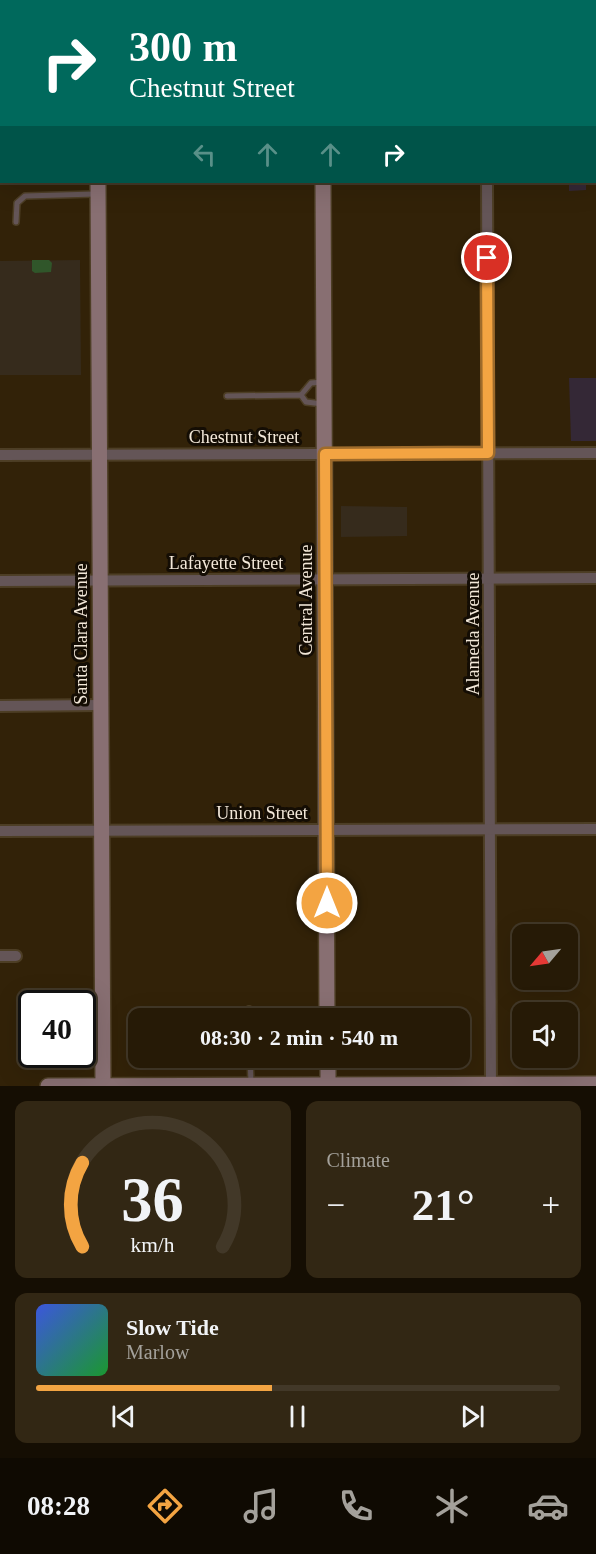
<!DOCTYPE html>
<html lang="en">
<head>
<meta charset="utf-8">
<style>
  body { margin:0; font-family:Georgia,serif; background:#322714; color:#f1f3f6; height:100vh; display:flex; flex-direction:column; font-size:22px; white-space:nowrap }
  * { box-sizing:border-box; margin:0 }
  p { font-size:20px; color:#a4a19b }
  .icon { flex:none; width:33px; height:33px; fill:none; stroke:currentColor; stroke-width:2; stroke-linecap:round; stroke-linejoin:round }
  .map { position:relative; height:1086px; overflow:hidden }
  .side { display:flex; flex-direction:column; gap:15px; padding:15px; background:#150e03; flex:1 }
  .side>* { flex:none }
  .guide { position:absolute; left:0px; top:0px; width:597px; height:183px; box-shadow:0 6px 24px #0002,0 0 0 2px #423828; background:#00695c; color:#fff; overflow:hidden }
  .needle { width:39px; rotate:241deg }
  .buttons { position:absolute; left:512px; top:924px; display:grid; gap:12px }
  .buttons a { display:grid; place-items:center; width:66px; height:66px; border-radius:12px; background:#261a06; box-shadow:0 6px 24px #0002,0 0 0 2px #423828; font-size:30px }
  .speed { position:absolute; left:18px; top:990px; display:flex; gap:12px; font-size:30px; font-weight:700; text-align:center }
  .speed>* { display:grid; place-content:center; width:78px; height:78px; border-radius:50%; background:#261a06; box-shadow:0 6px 24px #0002,0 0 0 2px #423828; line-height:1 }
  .speed .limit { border:3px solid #111; border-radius:9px; background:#fff; color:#111 }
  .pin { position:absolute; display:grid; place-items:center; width:51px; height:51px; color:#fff; margin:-26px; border:3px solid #fff; border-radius:50%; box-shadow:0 2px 6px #0007 }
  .me { position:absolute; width:66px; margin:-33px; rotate:0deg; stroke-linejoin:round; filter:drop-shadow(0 0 4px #0008) }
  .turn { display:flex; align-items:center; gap:21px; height:126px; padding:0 30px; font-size:27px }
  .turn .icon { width:78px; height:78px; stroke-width:2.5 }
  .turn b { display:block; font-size:42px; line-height:51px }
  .lanes { display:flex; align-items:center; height:57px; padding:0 30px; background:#0003; justify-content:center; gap:30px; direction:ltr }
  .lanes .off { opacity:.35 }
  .big { font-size:45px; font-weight:700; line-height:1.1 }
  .side .tile { flex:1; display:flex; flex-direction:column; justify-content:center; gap:9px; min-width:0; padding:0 21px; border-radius:12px; background:#322714 }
  .side .dial { align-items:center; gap:0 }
  .dial svg { height:156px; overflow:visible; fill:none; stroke:#423828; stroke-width:7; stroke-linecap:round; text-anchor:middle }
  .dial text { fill:#f1f3f6; stroke:none }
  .song { display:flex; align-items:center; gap:18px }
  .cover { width:72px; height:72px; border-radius:9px; background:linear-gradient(135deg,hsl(230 70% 55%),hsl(130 70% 35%)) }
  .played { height:6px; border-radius:3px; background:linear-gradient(90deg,#f3a442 45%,#423828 45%) }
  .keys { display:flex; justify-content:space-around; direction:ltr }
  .heat { display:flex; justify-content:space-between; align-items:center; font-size:33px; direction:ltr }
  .side .tiles { flex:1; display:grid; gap:15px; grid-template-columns:1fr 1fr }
  .tile:last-child { grid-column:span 2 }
  .trip { position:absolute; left:128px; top:1008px; width:342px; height:60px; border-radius:12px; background:#261a06; box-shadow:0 6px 24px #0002,0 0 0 2px #423828; font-weight:700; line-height:60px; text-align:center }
  .tab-bar { display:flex; height:96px; justify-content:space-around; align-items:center; background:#0f0a02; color:#a4a19b }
  .tab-bar .icon { width:42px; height:42px }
  .tab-bar .selected { color:#f3a442 }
  .tab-bar b { font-size:27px; color:#f1f3f6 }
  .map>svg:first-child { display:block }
  .commercial { fill:#342836 }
  .education { fill:#362b1c }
  .green { fill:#30562a }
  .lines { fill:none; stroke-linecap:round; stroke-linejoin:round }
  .lane-casing { stroke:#4d3e25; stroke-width:8 }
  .street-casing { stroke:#4d3e25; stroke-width:14 }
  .secondary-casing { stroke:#4d3e25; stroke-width:18 }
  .lane { stroke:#645557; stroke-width:5 }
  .street { stroke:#645557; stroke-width:10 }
  .secondary { stroke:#886f72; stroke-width:15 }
  .route-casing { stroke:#9e6b2b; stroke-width:15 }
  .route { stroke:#f3a442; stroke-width:10 }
  .labels { text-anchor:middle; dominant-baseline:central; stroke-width:6; stroke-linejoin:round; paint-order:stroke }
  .street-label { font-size:18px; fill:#f3e8d9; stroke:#140d04 }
</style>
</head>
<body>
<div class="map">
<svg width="596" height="1086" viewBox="0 0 596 1086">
  <rect width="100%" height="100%" fill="#322208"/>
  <g class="commercial">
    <polygon points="569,182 586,182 586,190 569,191"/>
    <polygon points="569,378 596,378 596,441 571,441"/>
  </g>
  <g class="education">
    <polygon points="80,260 81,375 0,375 0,261"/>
    <polygon points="341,506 407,507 407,536 341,537"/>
  </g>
  <polygon class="green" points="32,260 49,260 52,263 51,272 35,273 32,271"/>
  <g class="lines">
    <defs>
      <g id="lane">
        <polyline points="1,150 2,150"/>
        <polyline points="16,222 17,203 25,196 95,194"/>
        <polyline points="301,395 311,383 323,382"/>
        <polyline points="227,396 301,395 306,402 323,404"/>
        <polyline points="249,1009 249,1018"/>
        <polyline points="250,1058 251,1083"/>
      </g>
      <g id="street">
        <polyline points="485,0 485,2"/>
        <polyline points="0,24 2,24"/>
        <polyline points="487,182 491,1086"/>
        <polyline points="0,455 596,453"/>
        <polyline points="0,581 596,578"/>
        <polyline points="0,706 101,705"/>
        <polyline points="0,831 596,829"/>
        <polyline points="0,956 16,956"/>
      </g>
      <g id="secondary">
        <polyline points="98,0 98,2"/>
        <polyline points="323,0 323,2"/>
        <polyline points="98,182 103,1086"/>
        <polyline points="323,182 327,1018"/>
        <polyline points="328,1058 328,1086"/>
        <polyline points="48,1086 596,1084"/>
      </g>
    </defs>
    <use href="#lane" class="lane-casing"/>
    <use href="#street" class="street-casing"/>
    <use href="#secondary" class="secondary-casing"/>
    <use href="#lane" class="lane"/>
    <use href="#street" class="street"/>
    <use href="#secondary" class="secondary"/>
  </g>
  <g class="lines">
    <defs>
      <polyline id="route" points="327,903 325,454 488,453 487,258"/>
    </defs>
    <use href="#route" class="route-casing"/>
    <use href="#route" class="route"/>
  </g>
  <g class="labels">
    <g class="street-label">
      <text x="244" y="437">Chestnut Street</text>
      <text x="226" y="563">Lafayette Street</text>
      <text transform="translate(306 600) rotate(-90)">Central Avenue</text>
      <text transform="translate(81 634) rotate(-90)">Santa Clara Avenue</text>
      <text transform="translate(473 634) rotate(-90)">Alameda Avenue</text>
      <text x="262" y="813">Union Street</text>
    </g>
  </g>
</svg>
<div class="buttons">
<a><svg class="needle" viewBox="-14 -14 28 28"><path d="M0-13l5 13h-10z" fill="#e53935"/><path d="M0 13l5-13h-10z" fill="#a4a19b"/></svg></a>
<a><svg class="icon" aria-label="sound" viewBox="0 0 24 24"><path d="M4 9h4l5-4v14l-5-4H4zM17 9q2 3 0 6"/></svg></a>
</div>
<div class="speed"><div class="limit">40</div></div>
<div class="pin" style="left:487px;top:258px;background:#d93025"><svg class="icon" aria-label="arrive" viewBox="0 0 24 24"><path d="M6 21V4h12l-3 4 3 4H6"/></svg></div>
<svg class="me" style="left:327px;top:903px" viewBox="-20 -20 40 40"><circle r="17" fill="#f3a442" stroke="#fff" stroke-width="3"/><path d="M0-11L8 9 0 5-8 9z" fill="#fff"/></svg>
<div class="trip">08:30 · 2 min · 540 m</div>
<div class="guide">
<div class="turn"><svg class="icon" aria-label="right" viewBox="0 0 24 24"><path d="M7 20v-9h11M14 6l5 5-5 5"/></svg><div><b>300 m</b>Chestnut Street</div></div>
<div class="lanes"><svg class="icon off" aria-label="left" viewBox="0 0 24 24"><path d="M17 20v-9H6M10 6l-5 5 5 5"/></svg><svg class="icon off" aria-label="ahead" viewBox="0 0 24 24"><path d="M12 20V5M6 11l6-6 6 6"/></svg><svg class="icon off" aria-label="ahead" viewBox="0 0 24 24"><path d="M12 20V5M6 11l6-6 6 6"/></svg><svg class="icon" aria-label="right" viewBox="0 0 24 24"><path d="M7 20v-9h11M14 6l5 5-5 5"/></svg></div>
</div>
</div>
<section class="side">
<div class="tiles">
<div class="tile dial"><svg viewBox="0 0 100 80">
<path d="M14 69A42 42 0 1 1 86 69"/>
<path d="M14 69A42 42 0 0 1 14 26" stroke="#f3a442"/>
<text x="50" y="56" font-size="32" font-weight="700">36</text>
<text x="50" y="72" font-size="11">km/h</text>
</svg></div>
<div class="tile"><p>Climate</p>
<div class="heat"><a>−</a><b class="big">21°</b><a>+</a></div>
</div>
<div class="tile">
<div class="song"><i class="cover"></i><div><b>Slow Tide</b><p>Marlow</p></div></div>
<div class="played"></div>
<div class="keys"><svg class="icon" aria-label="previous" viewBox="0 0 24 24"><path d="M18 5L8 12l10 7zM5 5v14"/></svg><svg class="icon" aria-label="pause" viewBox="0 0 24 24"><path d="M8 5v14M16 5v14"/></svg><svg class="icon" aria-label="next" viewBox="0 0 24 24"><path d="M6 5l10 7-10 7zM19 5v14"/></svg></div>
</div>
</div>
</section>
<nav class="tab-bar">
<b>08:28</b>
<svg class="icon selected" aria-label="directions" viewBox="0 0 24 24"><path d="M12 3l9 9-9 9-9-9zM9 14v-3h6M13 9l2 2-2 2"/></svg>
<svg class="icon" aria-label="music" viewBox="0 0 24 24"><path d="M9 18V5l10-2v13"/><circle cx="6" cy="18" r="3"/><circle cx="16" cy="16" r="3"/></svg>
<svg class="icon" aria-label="phone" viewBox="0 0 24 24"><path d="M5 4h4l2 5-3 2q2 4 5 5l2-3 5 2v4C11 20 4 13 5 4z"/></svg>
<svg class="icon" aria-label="climate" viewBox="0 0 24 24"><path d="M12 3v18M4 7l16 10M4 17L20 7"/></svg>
<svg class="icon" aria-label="car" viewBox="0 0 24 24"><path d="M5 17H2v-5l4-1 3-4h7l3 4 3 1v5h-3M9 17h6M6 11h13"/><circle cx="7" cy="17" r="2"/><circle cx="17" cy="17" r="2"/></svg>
</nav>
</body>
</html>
